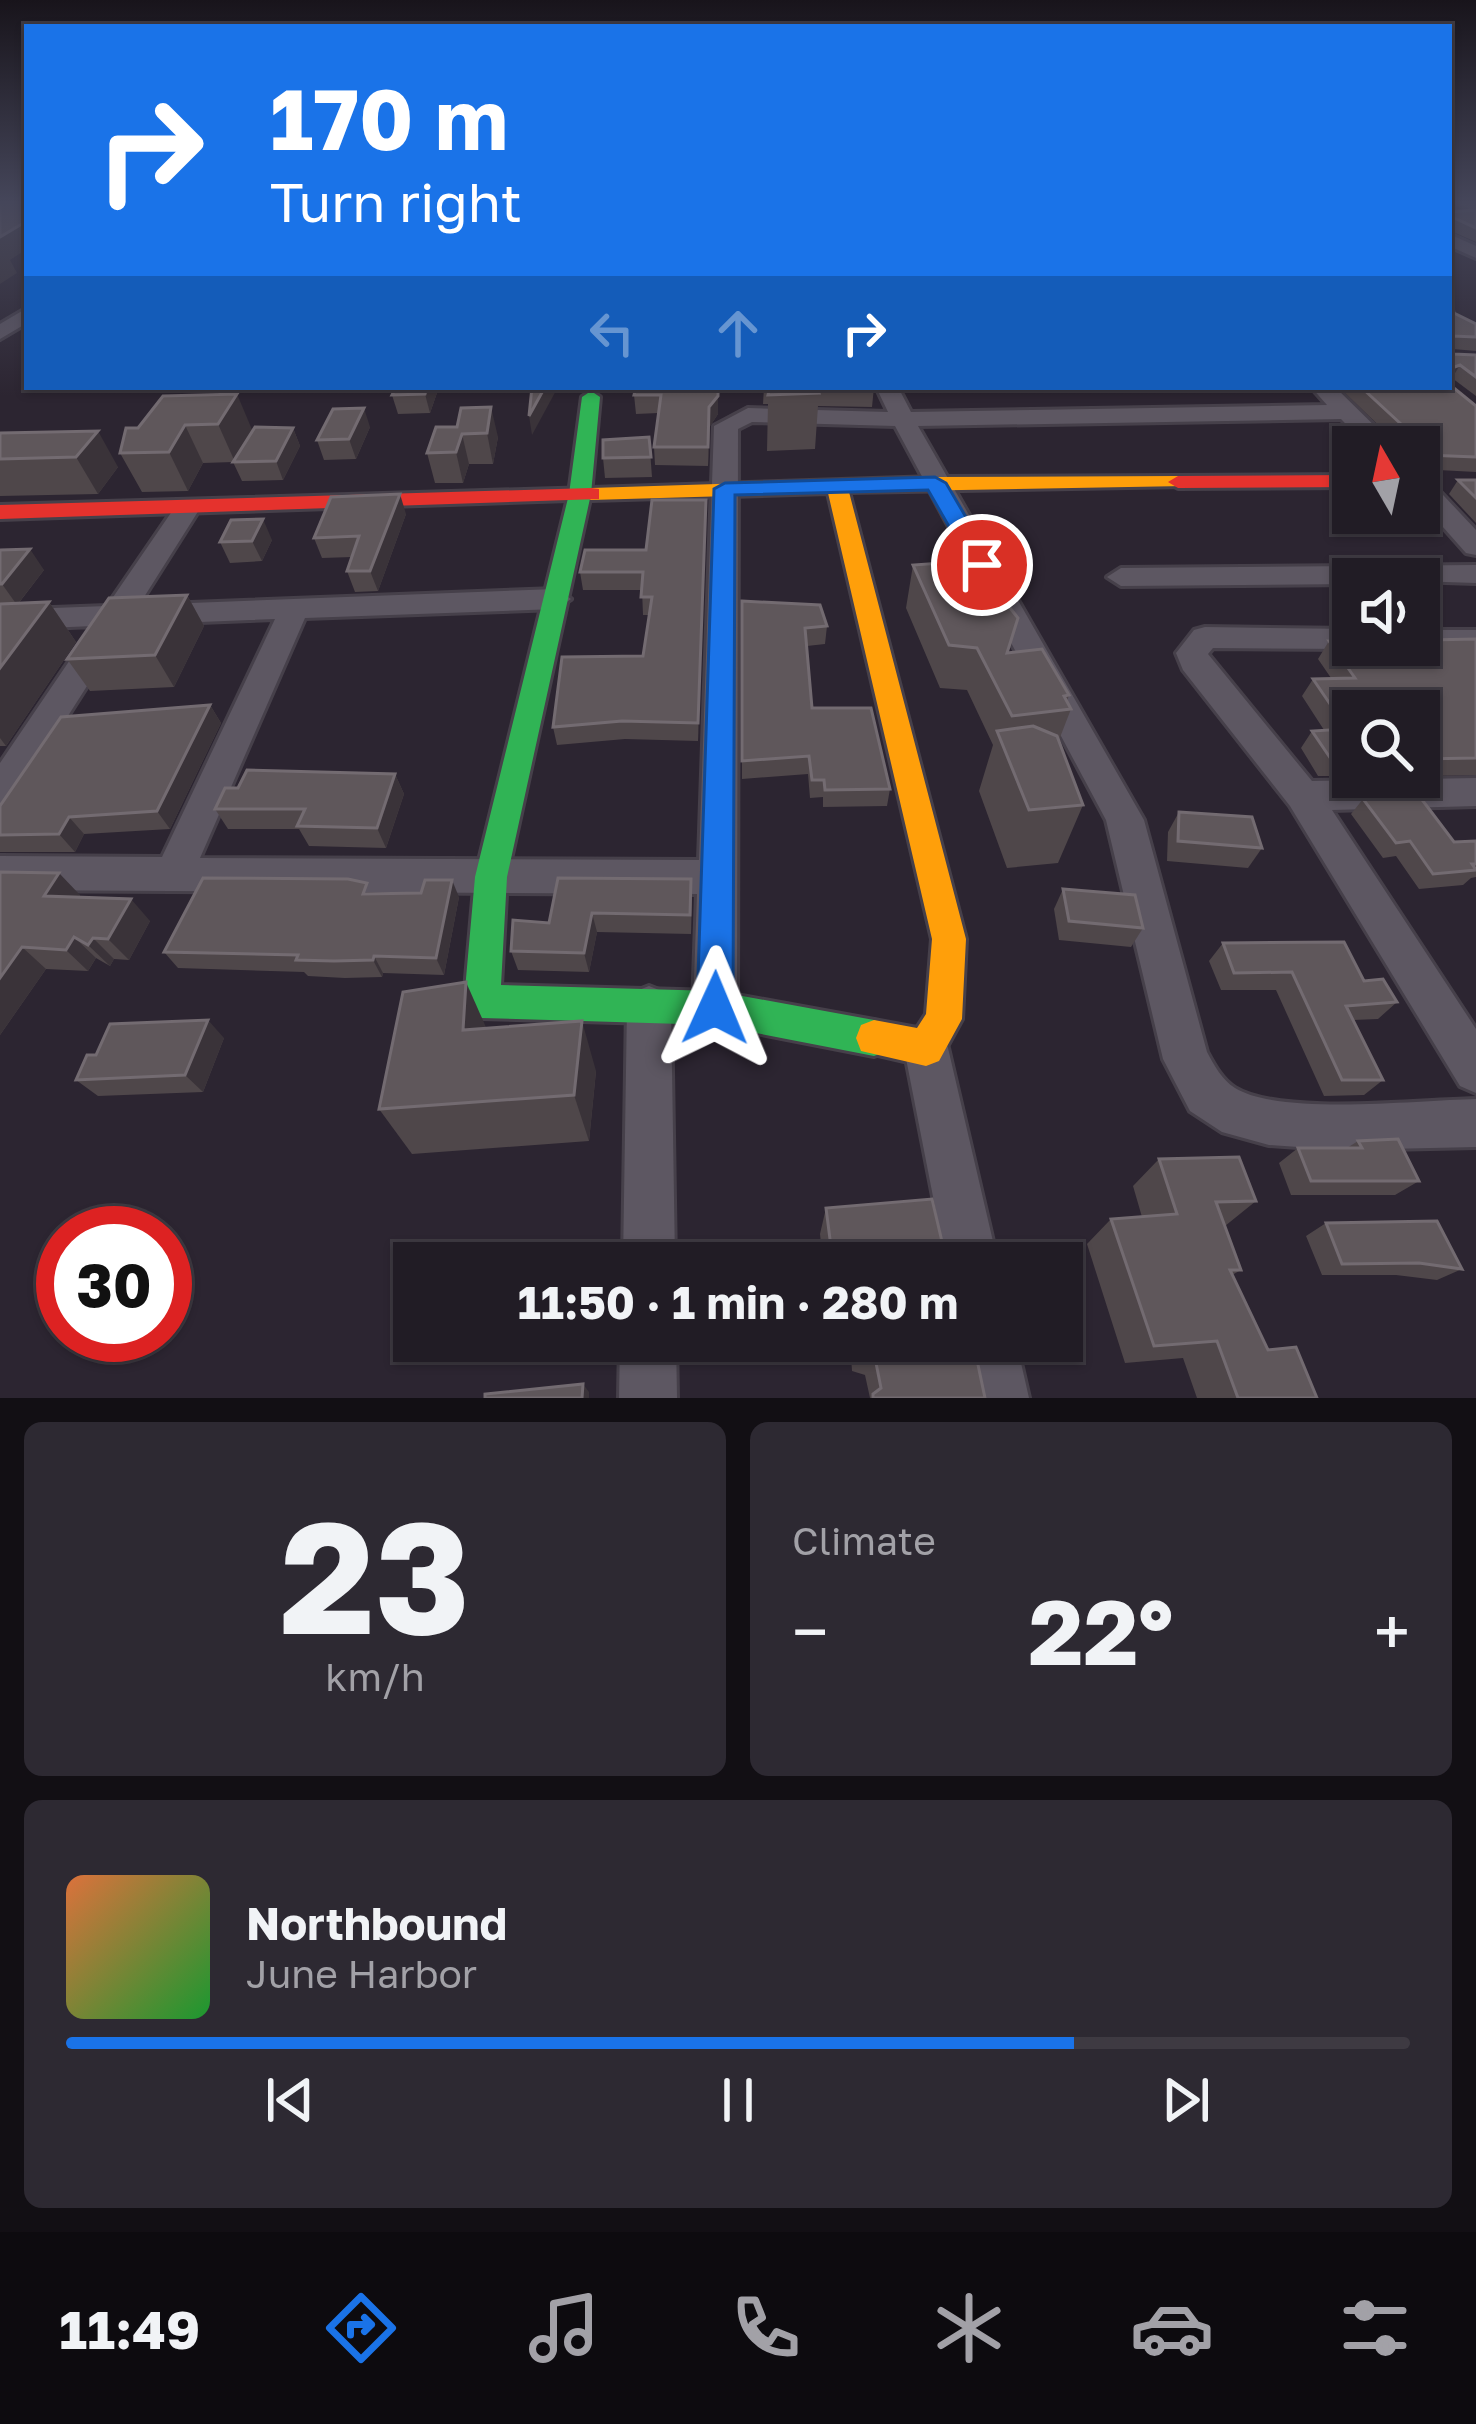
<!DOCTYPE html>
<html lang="en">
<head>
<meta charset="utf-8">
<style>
  body { margin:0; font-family:"Golos Text",sans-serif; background:#2d2932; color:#f1f3f6; height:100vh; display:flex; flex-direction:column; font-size:45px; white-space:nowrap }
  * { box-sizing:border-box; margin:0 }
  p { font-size:39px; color:#a2a1a7 }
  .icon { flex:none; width:66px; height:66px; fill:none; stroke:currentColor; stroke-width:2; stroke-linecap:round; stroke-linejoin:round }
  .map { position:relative; height:1398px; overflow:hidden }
  .drawer { display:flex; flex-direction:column; gap:24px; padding:24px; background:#120f14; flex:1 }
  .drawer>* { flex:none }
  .guide { position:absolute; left:24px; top:24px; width:1428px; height:366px; border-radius:0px; box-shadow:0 3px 9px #0004,0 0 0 3px #3e3a42; background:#1a73e8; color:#fff; overflow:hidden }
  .needle { width:78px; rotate:351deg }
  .tools { position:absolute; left:1332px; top:426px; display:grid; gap:24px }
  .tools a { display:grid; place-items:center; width:108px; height:108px; border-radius:0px; background:#211c25; box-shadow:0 3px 9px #0004,0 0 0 3px #3e3a42; font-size:60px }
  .speed { position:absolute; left:36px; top:1206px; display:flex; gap:24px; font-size:60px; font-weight:700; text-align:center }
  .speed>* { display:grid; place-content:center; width:156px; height:156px; border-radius:50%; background:#211c25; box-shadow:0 3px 9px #0004,0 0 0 3px #3e3a42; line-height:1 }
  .speed .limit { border:18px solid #d22; background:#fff; color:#111 }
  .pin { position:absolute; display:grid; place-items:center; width:102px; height:102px; color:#fff; margin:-51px; border:6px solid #fff; border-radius:50%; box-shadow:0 3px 12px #0007 }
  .me { position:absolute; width:132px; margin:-66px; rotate:1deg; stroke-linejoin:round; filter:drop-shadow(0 0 9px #0008) }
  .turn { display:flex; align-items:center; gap:42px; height:252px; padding:0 48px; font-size:54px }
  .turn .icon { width:156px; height:156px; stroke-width:2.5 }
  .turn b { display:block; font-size:84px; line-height:102px }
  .lanes { display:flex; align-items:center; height:114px; padding:0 48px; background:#0003; justify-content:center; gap:60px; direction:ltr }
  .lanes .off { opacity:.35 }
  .big { font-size:90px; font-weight:700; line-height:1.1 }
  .drawer .tile { flex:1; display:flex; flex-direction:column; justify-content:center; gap:18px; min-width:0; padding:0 42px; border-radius:18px; background:#2d2932 }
  .drawer .dial { align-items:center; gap:0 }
  .dial b { font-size:156px; line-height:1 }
  .song { display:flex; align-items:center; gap:36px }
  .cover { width:144px; height:144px; border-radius:18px; background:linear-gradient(135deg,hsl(20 70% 55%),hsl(130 70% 35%)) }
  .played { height:12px; border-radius:6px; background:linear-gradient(90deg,#1a73e8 75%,#3e3a42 75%) }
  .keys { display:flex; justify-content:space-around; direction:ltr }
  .heat { display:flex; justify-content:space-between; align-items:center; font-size:66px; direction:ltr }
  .drawer .tiles { flex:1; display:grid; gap:24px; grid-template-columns:1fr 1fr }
  .tile:last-child { grid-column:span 2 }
  .trip { position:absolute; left:393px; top:1242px; width:690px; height:120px; border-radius:0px; background:#211c25; box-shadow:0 3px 9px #0004,0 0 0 3px #3e3a42; font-weight:700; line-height:120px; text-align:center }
  .tabs { display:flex; height:192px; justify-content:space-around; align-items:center; background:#0d0b0f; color:#a2a1a7 }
  .tabs .icon { width:84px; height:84px }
  .tabs .current { color:#1a73e8 }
  .tabs b { font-size:54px; color:#f1f3f6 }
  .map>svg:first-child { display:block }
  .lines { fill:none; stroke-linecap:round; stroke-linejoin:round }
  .street-casing { stroke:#46404a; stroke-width:6 }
  .fast-casing { stroke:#46404a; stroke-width:6 }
  .slow-casing { stroke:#46404a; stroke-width:6 }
  .jam-casing { stroke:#46404a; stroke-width:6 }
  .street { fill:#5d5762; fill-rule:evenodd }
  .fast { fill:#30b455; fill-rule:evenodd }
  .slow { fill:#ff9f0a; fill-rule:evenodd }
  .jam { fill:#e5322d; fill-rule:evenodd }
  .wall { fill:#4f474a }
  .shaded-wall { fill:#3a3339 }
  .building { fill:#5f575b; stroke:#736b71; stroke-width:3 }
  .route { fill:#1a73e8; stroke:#114b97; stroke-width:3 }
</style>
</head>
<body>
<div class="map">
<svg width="1476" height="1398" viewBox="0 0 1476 1398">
  <rect width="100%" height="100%" fill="#2c2531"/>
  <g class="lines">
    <defs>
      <g id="street">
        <polygon points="1452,200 1476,201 1476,212"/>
        <polygon points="1449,234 1476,246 1476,258 1449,246"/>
        <polygon points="27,308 27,323 0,339 0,324"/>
        <path d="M876,387H898L911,412L1327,405L1311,387H1335L1391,442L1394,447H1368L1341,419L918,426L1144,820L1207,1052C1214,1065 1222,1080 1235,1088C1280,1116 1421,1100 1476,1099V1147L1341,1150L1269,1145L1222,1132L1190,1111L1163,1059L1106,820L895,426L752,422L738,429L737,1008L730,1023L715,1029L700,1023L693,1008L697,894L0,890V856L162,857L275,619L126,625L13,802L0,806V763L93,626L0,630V610L107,606L177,504L186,502L199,510L139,605L556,589L571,599L556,609L305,618L200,858L699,860L714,426L748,408L888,412Z"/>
        <polygon points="1419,476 1428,479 1476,530 1476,555 1466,553 1419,500"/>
        <polygon points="1476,565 1476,583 1353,579 1353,584 1121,586 1107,577 1121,568"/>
        <polygon points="1205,627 1353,629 1353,645 1365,645 1353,649 1213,648 1208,654 1312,781 1476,778 1476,806 1332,810 1476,1029 1476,1093 1460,1086 1290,806 1183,670 1176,653 1194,630"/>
        <polygon points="1419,630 1476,630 1476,650 1408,647 1419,645"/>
        <polygon points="649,986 664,992 671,1007 675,1263 623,1263 627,1007 634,992"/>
        <polygon points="926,1026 942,1032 948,1048 998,1263 946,1263 904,1048 910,1032"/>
        <polygon points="620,1341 676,1341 677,1398 619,1398"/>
        <polygon points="960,1341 1016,1341 1029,1398 971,1398"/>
      </g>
      <polygon id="fast" points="591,391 600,397 591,494 507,877 501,985 715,991 874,1020 887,1025 892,1038 887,1051 874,1056 715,1025 482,1018 469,1013 464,1001 475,877 569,494 582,397"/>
      <polygon id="slow" points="1178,476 1185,478 1185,486 849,492 966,939 962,1019 939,1061 926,1066 861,1051 856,1038 861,1025 874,1020 917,1028 926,1014 932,939 828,493 591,500 580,494 591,488 935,477"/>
      <g id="jam">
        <polygon points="1353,475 1353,487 1178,488 1168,482 1178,476"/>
        <polygon points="591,488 599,489 599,499 0,519 0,505"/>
      </g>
    </defs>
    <use href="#street" class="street-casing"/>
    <use href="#fast" class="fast-casing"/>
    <use href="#slow" class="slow-casing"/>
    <use href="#jam" class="jam-casing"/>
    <use href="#street" class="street"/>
    <use href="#fast" class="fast"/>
    <use href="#slow" class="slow"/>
    <use href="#jam" class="jam"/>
  </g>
  <g class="wall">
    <polygon points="1476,210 1476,242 1451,231 1449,237 1449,212"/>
    <polygon points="1454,313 1476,324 1476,351 1453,349 1453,354 1476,355 1476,396 1452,378"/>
    <polygon points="439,387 430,413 398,414 392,395"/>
    <polygon points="718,387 718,414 710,426 708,466 655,465 654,447 658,413 636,414 634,395"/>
    <polygon points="764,387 874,387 872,407 818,406 815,449 767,451 768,404 763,404"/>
    <polygon points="1339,387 1449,387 1476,406 1476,472 1419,469 1419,447 1401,447"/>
    <polygon points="163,396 253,430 293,428 300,446 283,480 242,481 233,462 203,463 188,491 142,492 120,453"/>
    <polygon points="461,408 498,437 493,464 469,464 463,483 435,483 427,453 457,427"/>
    <polygon points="370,427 356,459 324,460 317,440"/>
    <polygon points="0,433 118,467 98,494 0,496"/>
    <polygon points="649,437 652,477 605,478 603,458"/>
    <polygon points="1458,480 1476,480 1476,523 1449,494"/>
    <polygon points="406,514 378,591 355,592 347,571 352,557 322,558 314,538"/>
    <polygon points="706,518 698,741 625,739 557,745 553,727 643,656 649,615 643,615 642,590 583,590 580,572 646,550"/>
    <polygon points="272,540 262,561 230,563 220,542"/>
    <polygon points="0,550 44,570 18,604 49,602 76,642 6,746 0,746"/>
    <polygon points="913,565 991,599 1018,618 1008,653 1069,695 1067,701 1071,709 1059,740 1083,805 1058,863 1007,868 979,791 993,745 967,690 940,688 906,608"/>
    <polygon points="187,595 204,626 174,687 90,691 67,659"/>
    <polygon points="742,601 827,626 825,644 807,646 812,708 890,789 887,806 823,807 823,797 810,798 808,774 742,779"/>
    <polygon points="1476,639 1476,775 1419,776 1419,711 1353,711 1353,776 1318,776 1301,748 1312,731 1324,730 1302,696 1313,679 1331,678 1318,659 1329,641 1366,648 1424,647 1429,640"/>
    <polygon points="210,705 221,723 170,829 84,834 75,852 0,852 0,806"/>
    <polygon points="395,774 404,794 386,848 309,846 299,829 228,829 215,809 238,788"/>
    <polygon points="1363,799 1454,842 1476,841 1476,877 1471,878 1463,885 1419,889 1396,856 1383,858 1351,814"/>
    <polygon points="1179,812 1262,848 1248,868 1167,861 1168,832"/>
    <polygon points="0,872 80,895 79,897 150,921 129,960 114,959 110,966 96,958 88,971 46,969 0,1035"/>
    <polygon points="558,878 692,898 691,934 597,932 589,972 518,970 511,951 549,923"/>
    <polygon points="1063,889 1143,928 1131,947 1059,940 1054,909"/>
    <polygon points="373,894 459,897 444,975 383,973 382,977 345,978 308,976 304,972 178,968 164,952"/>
    <polygon points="1223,943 1364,981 1397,1002 1378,1019 1353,1020 1383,1080 1364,1095 1324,1096 1276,990 1221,990 1209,961"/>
    <polygon points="487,1028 596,1071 589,1141 412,1154 379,1109"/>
    <polygon points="224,1038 203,1092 98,1096 76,1080"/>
    <polygon points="1358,1141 1419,1181 1395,1195 1291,1195 1279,1163 1298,1148 1347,1148"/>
    <polygon points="1159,1159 1256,1201 1225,1226 1241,1270 1232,1275 1268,1350 1317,1398 1197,1398 1183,1358 1125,1363 1087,1244 1111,1219 1142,1217 1133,1186"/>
    <polygon points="826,1208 947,1263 823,1263 820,1234"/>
    <polygon points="1326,1223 1462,1269 1437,1280 1396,1275 1322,1275 1306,1236"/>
    <polygon points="850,1341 973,1341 985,1398 870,1398 865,1375 852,1371"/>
  </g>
  <g class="shaded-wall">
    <polygon points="27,221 27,249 10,260 17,273 0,284 0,237"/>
    <polygon points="1460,365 1452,378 1449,379 1449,369"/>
    <polygon points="427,387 439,387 430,413 425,394"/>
    <polygon points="545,387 558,387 532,435 529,416"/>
    <polygon points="237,394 253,432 235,462 218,424"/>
    <polygon points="718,396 718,414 710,426 708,466 709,407"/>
    <polygon points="491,407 498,437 493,464 487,433"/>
    <polygon points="364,408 370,427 356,459 349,439"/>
    <polygon points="185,425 203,463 188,491 169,452"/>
    <polygon points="293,428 300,446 283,480 276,461"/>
    <polygon points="98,431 118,467 98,494 76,457"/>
    <polygon points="462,434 469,464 463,483 456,452"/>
    <polygon points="400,494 406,514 378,591 370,571"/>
    <polygon points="706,500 706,518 698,741 698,723"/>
    <polygon points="263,519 272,540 262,561 252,541"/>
    <polygon points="30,549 44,570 17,605 2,584"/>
    <polygon points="187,595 204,626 174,687 155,655"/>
    <polygon points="49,602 76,642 6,746 0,738 0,668"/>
    <polygon points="210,705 221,723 170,829 157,811"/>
    <polygon points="395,774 404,794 386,848 377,828"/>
    <polygon points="69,817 84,834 75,852 59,834"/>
    <polygon points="59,873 80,895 65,918 44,896"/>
    <polygon points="452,880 459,897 444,975 436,958"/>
    <polygon points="131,899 150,921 129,960 108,939"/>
    <polygon points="592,913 597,932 589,972 584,953"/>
    <polygon points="74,937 96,958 88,971 66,950"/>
    <polygon points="93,938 114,959 110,966 88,945"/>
    <polygon points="22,947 46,969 0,1035 0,978"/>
    <polygon points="374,956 383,973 382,977 373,960"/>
    <polygon points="466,982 489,1034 463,1030"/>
    <polygon points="208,1020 224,1038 203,1092 185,1075"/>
    <polygon points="582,1021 596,1071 589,1141 574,1095"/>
    <polygon points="583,1384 589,1392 589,1398 582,1398"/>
  </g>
  <g class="building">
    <polygon points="0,200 27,200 27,221 0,237"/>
    <polygon points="1476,210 1476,228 1454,218 1451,234 1449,234 1449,212"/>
    <polygon points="1449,300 1452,301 1454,313 1476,324 1476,337 1453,336 1453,354 1476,355 1476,377 1460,365 1449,369"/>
    <polygon points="1449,384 1476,406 1476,457 1426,455 1402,425 1361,387 1449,387"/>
    <polygon points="396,387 427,387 425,394 392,395"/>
    <polygon points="532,387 545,387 529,416"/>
    <polygon points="636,387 718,387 718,396 709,407 708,447 654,447 661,395 634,395"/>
    <polygon points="770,387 817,387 819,393 768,395"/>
    <polygon points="237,394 218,424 185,425 169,452 120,453 126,428 138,428 163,396"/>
    <polygon points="491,407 487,433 462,434 456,452 427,453 436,427 457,427 461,408"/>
    <polygon points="364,408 349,439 317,440 333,409"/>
    <polygon points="255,427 293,428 276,461 233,462"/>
    <polygon points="98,431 76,457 0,459 0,433"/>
    <polygon points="649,437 651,457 603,458 603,440"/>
    <polygon points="1458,480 1476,480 1476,498"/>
    <polygon points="400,494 370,571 347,571 359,536 314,538 331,497"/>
    <polygon points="652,500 706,500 698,723 622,721 553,727 562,657 643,656 652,597 641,597 643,572 580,572 585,550 646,550"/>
    <polygon points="263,519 252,541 220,542 231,520"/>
    <polygon points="30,549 2,584 0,584 0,550"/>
    <polygon points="969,561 991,599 1002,598 1018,618 1007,653 1042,649 1069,695 1064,696 1071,709 1012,716 977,648 949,645 913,565"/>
    <polygon points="187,595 155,655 67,659 109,598"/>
    <polygon points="742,601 820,605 827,626 805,628 812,708 871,708 890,789 825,790 824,780 812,780 809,756 742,761"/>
    <polygon points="49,602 0,668 0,604"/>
    <polygon points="1476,639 1476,758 1419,759 1419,711 1353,711 1353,759 1331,759 1312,731 1347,729 1313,679 1355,678 1329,641 1353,641 1353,645 1364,645 1366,648 1435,647 1429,640"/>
    <polygon points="210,705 157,811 69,817 59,834 0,835 0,806 61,717"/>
    <polygon points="1033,726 1057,736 1083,805 1029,810 997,731"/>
    <polygon points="247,770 395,774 377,828 297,826 305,809 215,809 225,788 238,788"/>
    <polygon points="1420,797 1454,842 1476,841 1476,864 1472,864 1476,870 1433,874 1410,841 1396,843 1363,799"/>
    <polygon points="1179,812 1252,817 1262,848 1178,841"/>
    <polygon points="0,872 59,873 44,896 131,899 108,939 93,938 88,945 74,937 66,950 22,947 0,978"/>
    <polygon points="203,878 348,879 367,883 363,894 421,893 425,880 452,880 436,958 374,956 373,960 334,961 296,960 298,955 164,952"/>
    <polygon points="558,878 691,879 690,915 592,913 584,953 511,951 513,920 549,923"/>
    <polygon points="1063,889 1135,895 1143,928 1069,921"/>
    <polygon points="1344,942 1364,981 1383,979 1397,1002 1346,1006 1383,1080 1342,1080 1292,972 1234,973 1223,943"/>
    <polygon points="466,982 463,1030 582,1021 574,1095 379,1109 403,992"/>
    <polygon points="208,1020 185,1075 76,1080 87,1055 96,1055 110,1024"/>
    <polygon points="1398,1139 1419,1181 1311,1181 1298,1148 1362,1148 1358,1141"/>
    <polygon points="1239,1157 1256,1201 1216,1202 1241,1270 1230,1270 1268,1350 1296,1347 1317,1398 1238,1398 1217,1341 1154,1346 1111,1219 1177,1214 1159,1159"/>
    <polygon points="932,1199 947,1263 852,1263 850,1246 831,1247 826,1208"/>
    <polygon points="1437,1221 1462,1269 1419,1263 1342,1264 1326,1223"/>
    <polygon points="860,1341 973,1341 985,1398 873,1398 873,1394 881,1388 875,1358 861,1353"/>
    <polygon points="583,1384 582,1398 485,1398 485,1394"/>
  </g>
  <linearGradient id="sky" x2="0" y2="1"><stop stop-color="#18141b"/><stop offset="0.51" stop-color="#45465a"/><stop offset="1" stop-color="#45465a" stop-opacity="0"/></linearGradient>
  <rect width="1476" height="396" fill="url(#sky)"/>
  <polygon class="route" points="935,477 946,483 994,565 991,570 974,570 928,490 735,495 733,1008 728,1020 715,1025 702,1020 697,1008 714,489 725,483"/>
</svg>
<div class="tools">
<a><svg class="needle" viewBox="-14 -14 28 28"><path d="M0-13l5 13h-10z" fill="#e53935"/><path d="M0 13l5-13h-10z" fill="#a2a1a7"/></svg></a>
<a><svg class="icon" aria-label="sound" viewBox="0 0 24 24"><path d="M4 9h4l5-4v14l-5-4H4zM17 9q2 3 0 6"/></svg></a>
<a><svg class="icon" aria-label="search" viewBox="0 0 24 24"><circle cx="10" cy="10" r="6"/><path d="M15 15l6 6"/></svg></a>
</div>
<div class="speed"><div class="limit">30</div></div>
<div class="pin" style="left:982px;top:565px;background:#d93025"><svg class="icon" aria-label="arrive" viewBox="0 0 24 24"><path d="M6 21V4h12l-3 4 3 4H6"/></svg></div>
<svg class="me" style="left:715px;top:1008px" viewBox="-20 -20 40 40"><path d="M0-17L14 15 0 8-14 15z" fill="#1a73e8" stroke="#fff" stroke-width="4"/></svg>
<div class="trip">11:50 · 1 min · 280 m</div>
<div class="guide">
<div class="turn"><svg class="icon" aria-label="right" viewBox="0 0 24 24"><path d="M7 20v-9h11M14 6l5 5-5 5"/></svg><div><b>170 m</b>Turn right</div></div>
<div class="lanes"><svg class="icon off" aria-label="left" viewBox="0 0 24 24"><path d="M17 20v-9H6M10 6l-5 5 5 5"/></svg><svg class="icon off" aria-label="ahead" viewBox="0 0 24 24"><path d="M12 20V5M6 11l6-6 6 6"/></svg><svg class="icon" aria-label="right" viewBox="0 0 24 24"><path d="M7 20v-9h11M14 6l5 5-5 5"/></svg></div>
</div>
</div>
<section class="drawer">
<div class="tiles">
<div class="tile dial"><b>23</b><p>km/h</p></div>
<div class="tile"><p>Climate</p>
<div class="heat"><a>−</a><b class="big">22°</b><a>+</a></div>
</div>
<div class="tile">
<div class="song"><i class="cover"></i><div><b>Northbound</b><p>June Harbor</p></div></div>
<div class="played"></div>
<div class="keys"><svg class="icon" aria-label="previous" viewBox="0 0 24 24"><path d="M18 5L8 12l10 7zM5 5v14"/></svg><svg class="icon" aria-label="pause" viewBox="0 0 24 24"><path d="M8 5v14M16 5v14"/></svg><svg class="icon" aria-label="next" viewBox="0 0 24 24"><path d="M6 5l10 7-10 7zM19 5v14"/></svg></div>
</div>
</div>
</section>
<nav class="tabs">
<b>11:49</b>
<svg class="icon current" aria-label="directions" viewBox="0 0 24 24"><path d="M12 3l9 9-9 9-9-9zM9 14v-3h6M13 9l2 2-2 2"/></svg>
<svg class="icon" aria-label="music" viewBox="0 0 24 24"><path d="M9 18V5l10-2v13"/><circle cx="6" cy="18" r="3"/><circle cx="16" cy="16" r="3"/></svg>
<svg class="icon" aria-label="phone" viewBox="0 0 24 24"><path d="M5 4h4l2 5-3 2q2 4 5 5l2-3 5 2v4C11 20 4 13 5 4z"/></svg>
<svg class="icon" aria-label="climate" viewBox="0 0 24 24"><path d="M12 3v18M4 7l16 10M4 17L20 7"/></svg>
<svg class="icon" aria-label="car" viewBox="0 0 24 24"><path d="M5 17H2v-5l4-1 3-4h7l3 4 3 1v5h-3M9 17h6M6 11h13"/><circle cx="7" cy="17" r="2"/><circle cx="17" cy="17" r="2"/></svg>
<svg class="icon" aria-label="filters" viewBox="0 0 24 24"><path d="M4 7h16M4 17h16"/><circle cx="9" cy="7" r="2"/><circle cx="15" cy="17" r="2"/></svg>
</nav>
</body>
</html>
